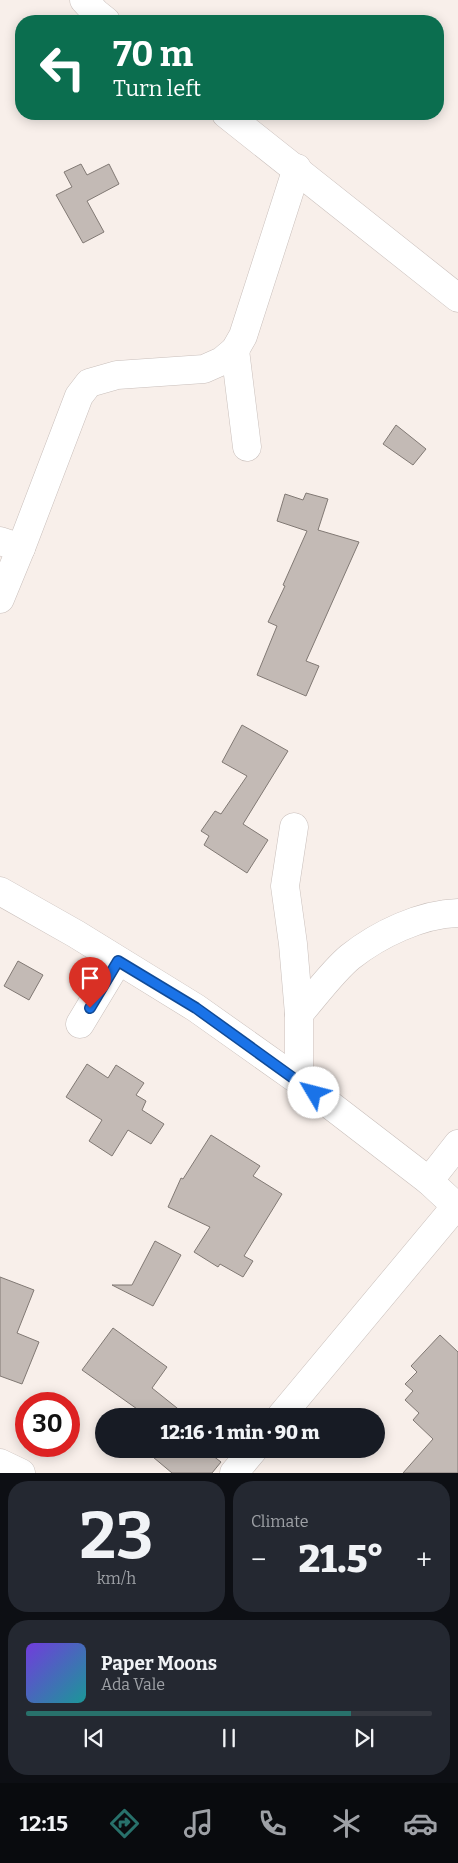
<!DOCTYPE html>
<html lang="en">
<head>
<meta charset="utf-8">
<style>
  body { margin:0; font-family:Bitter,serif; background:#242831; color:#f1f3f6; height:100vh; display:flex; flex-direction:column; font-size:19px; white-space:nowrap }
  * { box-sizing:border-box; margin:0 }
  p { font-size:16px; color:#9ea1a6 }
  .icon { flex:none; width:28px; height:28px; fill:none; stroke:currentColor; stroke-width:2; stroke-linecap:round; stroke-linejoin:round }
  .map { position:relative; height:1473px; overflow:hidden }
  .panel { display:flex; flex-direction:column; gap:8px; padding:8px; background:#0d0f14; flex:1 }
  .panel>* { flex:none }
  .top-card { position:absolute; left:15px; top:15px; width:429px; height:105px; border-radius:20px; box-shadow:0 2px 12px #0003; background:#0b6e4f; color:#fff; overflow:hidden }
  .speed { position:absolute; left:15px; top:1392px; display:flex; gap:10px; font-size:25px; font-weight:700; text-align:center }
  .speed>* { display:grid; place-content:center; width:65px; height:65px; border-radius:50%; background:#171b24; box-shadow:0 2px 12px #0003; line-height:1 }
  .speed .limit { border:8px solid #d22; background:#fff; color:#111 }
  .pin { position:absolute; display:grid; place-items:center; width:42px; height:42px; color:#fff; margin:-51px -21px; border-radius:50% 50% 50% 0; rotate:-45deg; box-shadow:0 0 5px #0007 }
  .pin .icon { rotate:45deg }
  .me { position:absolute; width:55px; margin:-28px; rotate:307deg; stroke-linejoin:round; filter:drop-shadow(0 0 4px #0008) }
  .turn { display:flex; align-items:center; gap:18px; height:105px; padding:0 15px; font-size:22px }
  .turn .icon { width:65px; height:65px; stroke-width:2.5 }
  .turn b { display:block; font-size:35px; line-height:42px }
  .big { font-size:38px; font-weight:800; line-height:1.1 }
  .panel .widget { flex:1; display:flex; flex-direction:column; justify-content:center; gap:8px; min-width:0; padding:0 18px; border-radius:20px; background:#242831 }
  .panel .dial { align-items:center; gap:0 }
  .dial b { font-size:65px; line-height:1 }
  .song { display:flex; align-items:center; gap:15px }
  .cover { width:60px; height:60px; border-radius:8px; background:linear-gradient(135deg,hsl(260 70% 55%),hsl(180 70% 35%)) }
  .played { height:5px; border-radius:2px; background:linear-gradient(90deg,#28716b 80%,#363941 80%) }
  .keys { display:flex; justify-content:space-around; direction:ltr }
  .heat { display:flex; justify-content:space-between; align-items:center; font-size:28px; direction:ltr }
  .panel .tiles { flex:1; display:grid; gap:8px; grid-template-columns:1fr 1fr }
  .widget:last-child { grid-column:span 2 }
  .trip { position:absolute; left:95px; top:1408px; width:290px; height:50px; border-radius:25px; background:#171b24; box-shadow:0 2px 12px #0003; font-weight:800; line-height:50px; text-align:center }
  .dock { display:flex; height:80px; justify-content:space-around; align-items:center; background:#090b0e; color:#9ea1a6 }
  .dock .icon { width:35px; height:35px }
  .dock .on { color:#28716b }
  .dock b { font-size:22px; color:#f1f3f6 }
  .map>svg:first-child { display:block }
  .building { fill:#c3bab5; stroke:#817974 }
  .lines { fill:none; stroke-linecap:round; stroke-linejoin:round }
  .minor-casing { stroke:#c9bfbb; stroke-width:29 }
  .minor { stroke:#fff; stroke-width:28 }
  .route-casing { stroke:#114b97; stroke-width:12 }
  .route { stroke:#1a73e8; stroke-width:9 }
</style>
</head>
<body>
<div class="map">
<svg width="458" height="1473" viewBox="0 0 458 1473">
  <rect width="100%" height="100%" fill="#f8efea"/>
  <g class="building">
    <polygon points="81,164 87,175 109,164 119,184 87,201 104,232 83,243 56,195 72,187 64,172"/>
    <polygon points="396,425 426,449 413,465 383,444"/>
    <polygon points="306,493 328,499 318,530 359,542 306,661 319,666 306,696 257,675 277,626 268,622 285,586 283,585 307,531 277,521 285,494 303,500"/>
    <polygon points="242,725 288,751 243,824 268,840 247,873 204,845 209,836 201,831 215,811 221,814 247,776 222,762"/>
    <polygon points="18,961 43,975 29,1000 4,986"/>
    <polygon points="87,1064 108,1078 116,1065 144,1083 136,1095 146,1101 142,1110 164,1124 151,1144 128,1130 112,1156 89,1141 102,1120 66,1097"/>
    <polygon points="211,1135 260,1166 253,1176 282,1194 244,1256 253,1261 243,1277 220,1264 218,1267 194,1252 210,1227 168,1207 181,1178 183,1179"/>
    <polygon points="155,1241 181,1255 153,1306 112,1285 132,1285"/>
    <polygon points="0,1277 34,1290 17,1333 39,1342 22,1384 0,1376"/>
    <polygon points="113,1328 167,1367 152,1388 187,1416 147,1416 82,1370"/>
    <polygon points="440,1335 458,1352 458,1473 403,1473 433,1439 413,1420 419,1413 405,1400 413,1391 405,1384 417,1372 411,1366"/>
    <polygon points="150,1449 204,1449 221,1462 212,1473 172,1473 147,1452"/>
  </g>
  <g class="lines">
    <defs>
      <g id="minor">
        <polyline points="84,0 96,13 106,21"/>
        <polyline points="226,114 458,298"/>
        <polyline points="235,350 247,447"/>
        <polyline points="0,541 21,548"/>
        <polyline points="0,599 21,548 79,396 89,383 117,375 204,369 222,361 235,350 243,336 297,168"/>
        <polyline points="294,827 285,886 293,944 299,1014"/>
        <polyline points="0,891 76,934 196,1008 299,1081 429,1181 458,1208"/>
        <polyline points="80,1024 118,961"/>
        <path d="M299,1081V1014C314,997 333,971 350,957C379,934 421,914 458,913"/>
        <polyline points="429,1181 458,1144"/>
        <polyline points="281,1416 456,1206"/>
        <polyline points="0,1463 21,1473"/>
        <polyline points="234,1473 254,1449"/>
      </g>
    </defs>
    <use href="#minor" class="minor-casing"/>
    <use href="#minor" class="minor"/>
  </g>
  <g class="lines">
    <defs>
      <polyline id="route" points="90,1008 118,961 196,1008 314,1093"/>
    </defs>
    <use href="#route" class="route-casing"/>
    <use href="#route" class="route"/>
  </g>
</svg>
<div class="speed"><div class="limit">30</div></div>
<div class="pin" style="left:90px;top:1008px;background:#d93025"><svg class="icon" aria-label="arrive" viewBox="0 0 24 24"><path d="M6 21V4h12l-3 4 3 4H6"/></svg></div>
<svg class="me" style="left:314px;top:1093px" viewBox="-20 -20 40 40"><circle r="19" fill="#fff"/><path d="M0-13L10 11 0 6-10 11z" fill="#1a73e8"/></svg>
<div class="trip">12:16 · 1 min · 90 m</div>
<div class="top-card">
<div class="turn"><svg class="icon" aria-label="left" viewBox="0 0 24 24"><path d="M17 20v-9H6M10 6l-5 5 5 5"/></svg><div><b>70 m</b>Turn left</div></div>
</div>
</div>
<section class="panel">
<div class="tiles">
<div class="widget dial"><b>23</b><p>km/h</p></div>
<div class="widget"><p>Climate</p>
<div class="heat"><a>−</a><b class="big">21.5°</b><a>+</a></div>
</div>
<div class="widget">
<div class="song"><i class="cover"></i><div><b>Paper Moons</b><p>Ada Vale</p></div></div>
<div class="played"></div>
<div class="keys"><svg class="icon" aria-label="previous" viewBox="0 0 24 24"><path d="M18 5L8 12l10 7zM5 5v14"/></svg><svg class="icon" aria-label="pause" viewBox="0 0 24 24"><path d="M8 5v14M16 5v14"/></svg><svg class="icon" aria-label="next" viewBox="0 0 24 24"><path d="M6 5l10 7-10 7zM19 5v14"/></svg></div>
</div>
</div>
</section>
<nav class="dock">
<b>12:15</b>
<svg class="icon on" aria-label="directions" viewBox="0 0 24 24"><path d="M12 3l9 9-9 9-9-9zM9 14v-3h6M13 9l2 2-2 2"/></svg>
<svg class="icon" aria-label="music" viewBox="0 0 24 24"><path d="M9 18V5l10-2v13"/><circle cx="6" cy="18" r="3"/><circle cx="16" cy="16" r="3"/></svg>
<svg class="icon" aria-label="phone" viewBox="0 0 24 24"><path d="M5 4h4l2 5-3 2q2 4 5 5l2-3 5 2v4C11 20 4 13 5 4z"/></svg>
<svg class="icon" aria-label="climate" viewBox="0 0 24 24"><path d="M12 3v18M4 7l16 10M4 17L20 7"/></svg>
<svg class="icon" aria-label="car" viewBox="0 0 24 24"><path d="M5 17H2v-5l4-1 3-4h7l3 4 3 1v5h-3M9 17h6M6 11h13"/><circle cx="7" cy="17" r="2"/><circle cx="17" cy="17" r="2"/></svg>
</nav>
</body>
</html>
